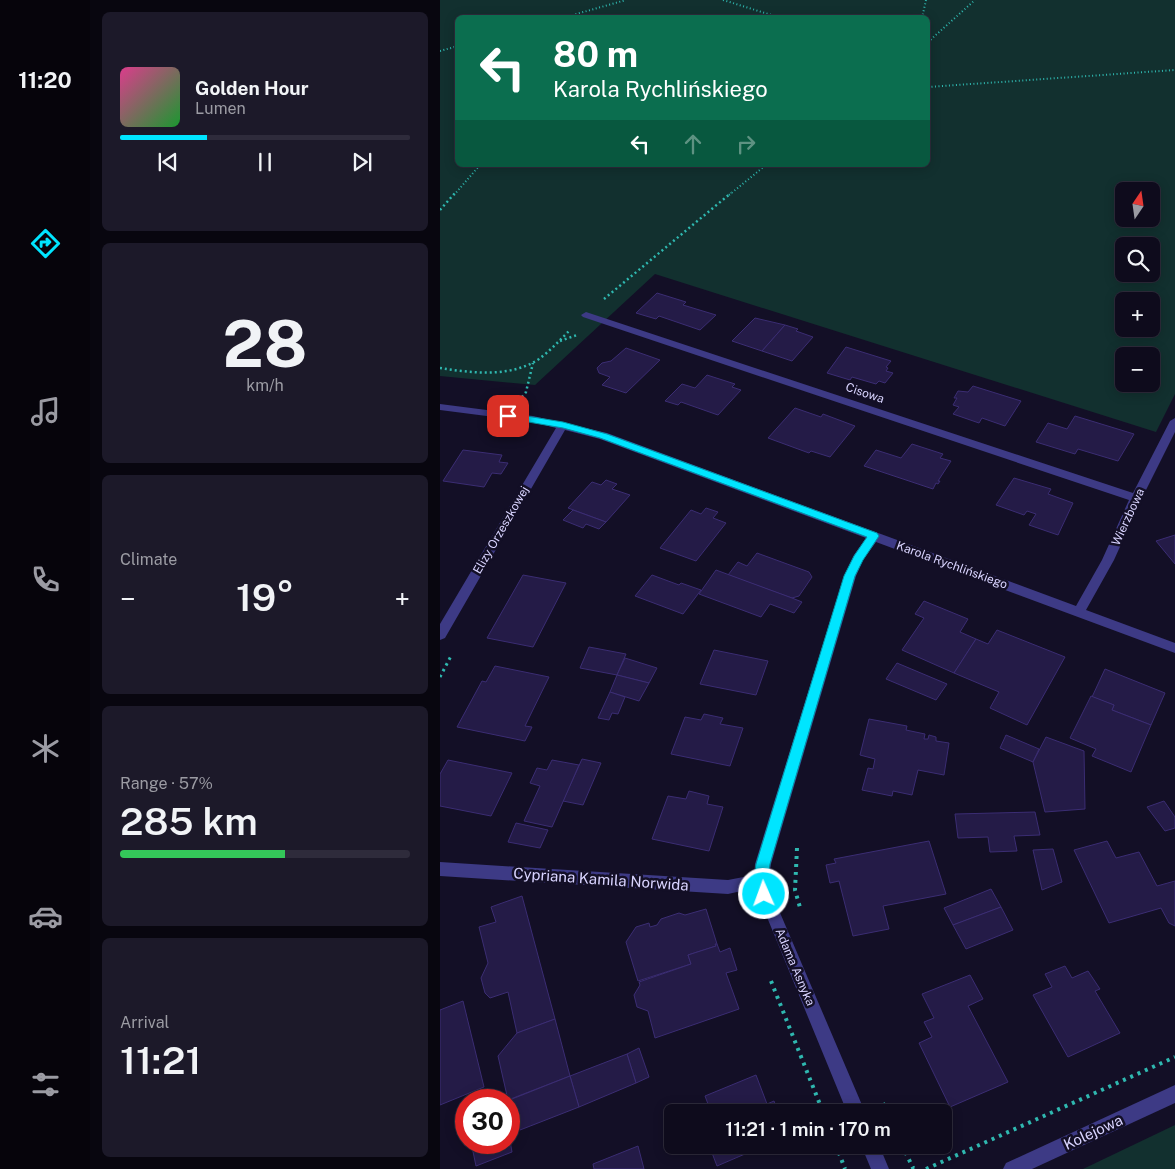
<!DOCTYPE html>
<html lang="en">
<head>
<meta charset="utf-8">
<style>
  body { margin:0; font-family:"Public Sans",sans-serif; background:#1c1929; color:#f1f3f6; height:100vh; display:flex; flex-direction:column; font-size:19px; white-space:nowrap }
  * { box-sizing:border-box; margin:0 }
  p { font-size:16px; color:#9b9ba3 }
  .icon { flex:none; width:28px; height:28px; fill:none; stroke:currentColor; stroke-width:2; stroke-linecap:round; stroke-linejoin:round }
  .map { position:relative; flex:1; overflow:hidden }
  .side { display:flex; flex-direction:column; gap:12px; padding:12px; background:#08060f; width:350px }
  .side>* { flex:none }
  .hud { position:absolute; left:15px; top:15px; width:475px; height:152px; border-radius:8px; box-shadow:0 2px 12px #0003,0 0 0 1px #2e2b3b; background:#0b6e4f; color:#fff; overflow:hidden }
  .needle { width:32px; rotate:13deg }
  .controls { position:absolute; left:675px; top:182px; display:grid; gap:10px }
  .controls a { display:grid; place-items:center; width:45px; height:45px; border-radius:8px; background:#0e0b1c; box-shadow:0 2px 12px #0003,0 0 0 1px #2e2b3b; font-size:25px }
  .speed { position:absolute; left:15px; top:1089px; display:flex; gap:10px; font-size:25px; font-weight:700; text-align:center }
  .speed>* { display:grid; place-content:center; width:65px; height:65px; border-radius:50%; background:#0e0b1c; box-shadow:0 2px 12px #0003,0 0 0 1px #2e2b3b; line-height:1 }
  .speed .limit { border:8px solid #d22; background:#fff; color:#111 }
  .pin { position:absolute; display:grid; place-items:center; width:42px; height:42px; color:#fff; margin:-21px; border-radius:10px; box-shadow:0 2px 8px #0006 }
  .me { position:absolute; width:55px; margin:-28px; rotate:358deg; stroke-linejoin:round; filter:drop-shadow(0 0 4px #0008) }
  .turn { display:flex; align-items:center; gap:18px; height:105px; padding:0 15px; font-size:22px }
  .turn .icon { width:65px; height:65px; stroke-width:2.5 }
  .turn b { display:block; font-size:35px; line-height:42px }
  .lanes { display:flex; align-items:center; height:48px; padding:0 15px; background:#0003; justify-content:center; gap:25px; direction:ltr }
  .lanes .off { opacity:.35 }
  .big { font-size:38px; font-weight:600; line-height:1.1 }
  .side .tile { flex:1; display:flex; flex-direction:column; justify-content:center; gap:8px; min-width:0; padding:0 18px; border-radius:8px; background:#1c1929 }
  .side .dial { align-items:center; gap:0 }
  .dial b { font-size:65px; line-height:1 }
  .song { display:flex; align-items:center; gap:15px }
  .cover { width:60px; height:60px; border-radius:8px; background:linear-gradient(135deg,hsl(330 70% 55%),hsl(130 70% 35%)) }
  .played { height:5px; border-radius:2px; background:linear-gradient(90deg,#00e5ff 30%,#2e2b3b 30%) }
  .keys { display:flex; justify-content:space-around; direction:ltr }
  .heat { display:flex; justify-content:space-between; align-items:center; font-size:28px; direction:ltr }
  .charge { height:8px; border-radius:4px; background:linear-gradient(90deg,#34c759 57%,#2e2b3b 0) }
  .trip { position:absolute; left:224px; top:1104px; width:288px; height:50px; border-radius:8px; background:#0e0b1c; box-shadow:0 2px 12px #0003,0 0 0 1px #2e2b3b; font-weight:600; line-height:50px; text-align:center }
  main { display:flex; flex:1; min-height:0 }
  .menu { display:flex; flex-direction:column; width:90px; justify-content:space-around; align-items:center; background:#06040b; color:#9b9ba3 }
  .menu .icon { width:35px; height:35px }
  .menu .selected { color:#00e5ff }
  .menu b { font-size:22px; color:#f1f3f6 }
  .map>svg:first-child { display:block }
  .green { fill:#12302f; fill-rule:evenodd }
  .building { fill:#241b47; stroke:#3b2d73 }
  .lines { fill:none; stroke-linecap:round; stroke-linejoin:round }
  .path-far3 { stroke:#2fb8b0; stroke-width:2; stroke-dasharray:1 2.5; stroke-linecap:butt }
  .path-far2 { stroke:#2fb8b0; stroke-width:2.5; stroke-dasharray:2 3; stroke-linecap:butt }
  .path-far1 { stroke:#2fb8b0; stroke-width:3; stroke-dasharray:2.5 4; stroke-linecap:butt }
  .path { stroke:#2fb8b0; stroke-width:4; stroke-dasharray:3 5; stroke-linecap:butt }
  .minor { fill:#3d3a85; fill-rule:evenodd }
  .route { fill:#00e5ff; stroke:#0095a6 }
  .labels { text-anchor:middle; dominant-baseline:central; stroke-width:5; stroke-linejoin:round; paint-order:stroke }
  .street-label { font-size:12px; fill:#d9d4ff; stroke:#130f26 }
  .near-street-label { font-size:15px; fill:#d9d4ff; stroke:#130f26 }
</style>
</head>
<body>
<main>
<nav class="menu">
<b>11:20</b>
<svg class="icon selected" aria-label="directions" viewBox="0 0 24 24"><path d="M12 3l9 9-9 9-9-9zM9 14v-3h6M13 9l2 2-2 2"/></svg>
<svg class="icon" aria-label="music" viewBox="0 0 24 24"><path d="M9 18V5l10-2v13"/><circle cx="6" cy="18" r="3"/><circle cx="16" cy="16" r="3"/></svg>
<svg class="icon" aria-label="phone" viewBox="0 0 24 24"><path d="M5 4h4l2 5-3 2q2 4 5 5l2-3 5 2v4C11 20 4 13 5 4z"/></svg>
<svg class="icon" aria-label="climate" viewBox="0 0 24 24"><path d="M12 3v18M4 7l16 10M4 17L20 7"/></svg>
<svg class="icon" aria-label="car" viewBox="0 0 24 24"><path d="M5 17H2v-5l4-1 3-4h7l3 4 3 1v5h-3M9 17h6M6 11h13"/><circle cx="7" cy="17" r="2"/><circle cx="17" cy="17" r="2"/></svg>
<svg class="icon" aria-label="filters" viewBox="0 0 24 24"><path d="M4 7h16M4 17h16"/><circle cx="9" cy="7" r="2"/><circle cx="15" cy="17" r="2"/></svg>
</nav>
<section class="side">
<div class="tile">
<div class="song"><i class="cover"></i><div><b>Golden Hour</b><p>Lumen</p></div></div>
<div class="played"></div>
<div class="keys"><svg class="icon" aria-label="previous" viewBox="0 0 24 24"><path d="M18 5L8 12l10 7zM5 5v14"/></svg><svg class="icon" aria-label="pause" viewBox="0 0 24 24"><path d="M8 5v14M16 5v14"/></svg><svg class="icon" aria-label="next" viewBox="0 0 24 24"><path d="M6 5l10 7-10 7zM19 5v14"/></svg></div>
</div>
<div class="tile dial"><b>28</b><p>km/h</p></div>
<div class="tile"><p>Climate</p>
<div class="heat"><a>−</a><b class="big">19°</b><a>+</a></div>
</div>
<div class="tile"><p>Range · 57%</p><b class="big">285 km</b><div class="charge"></div></div>
<div class="tile"><p>Arrival</p><b class="big">11:21</b></div>
</section>
<div class="map">
<svg width="735" height="1169" viewBox="0 0 735 1169">
  <rect width="100%" height="100%" fill="#130f26"/>
  <g class="green">
    <path d="M0,0H735V394L716,432L215,274L95,385L0,376ZM18,18H488V165H18ZM684,191H711V219H684ZM684,246H711V274H684ZM684,301H711V329H684ZM684,356H711V384H684Z"/>
    <polygon points="735,1125 735,1169 643,1169"/>
  </g>
  <g class="building">
    <polygon points="217,293 246,302 243,305 276,315 260,330 219,316 216,319 196,313"/>
    <polygon points="315,318 345,325 322,351 292,341"/>
    <polygon points="345,325 358,329 356,331 373,337 352,361 322,351"/>
    <polygon points="406,347 451,361 446,367 448,368 446,371 453,373 445,383 439,381 436,384 412,377 410,380 387,373"/>
    <polygon points="186,348 220,360 186,393 162,385 170,377 159,373 157,368 162,363 171,361"/>
    <polygon points="267,375 295,384 292,387 301,390 278,415 241,402 238,405 225,401 242,384 255,388"/>
    <polygon points="533,386 581,401 565,426 542,418 539,423 513,414 519,407 513,405 517,398 514,398 518,391 528,392"/>
    <polygon points="355,408 381,417 383,414 415,426 390,457 371,451 369,453 328,438"/>
    <polygon points="635,416 694,434 678,461 638,449 635,454 596,442 608,423 627,429"/>
    <polygon points="472,444 503,454 500,458 511,461 498,481 500,481 498,484 496,483 493,489 424,466 436,450 461,458"/>
    <polygon points="23,450 62,455 59,462 68,463 61,474 52,473 44,487 3,481"/>
    <polygon points="574,478 611,489 608,494 633,503 618,535 589,525 596,514 587,511 584,515 556,505"/>
    <polygon points="166,480 177,484 172,489 190,495 166,522 128,508 152,482 161,485"/>
    <polygon points="266,508 278,512 273,518 286,523 256,561 220,548 251,510 261,514"/>
    <polygon points="133,510 166,522 159,529 146,524 143,528 123,520"/>
    <polygon points="735,535 735,564 716,541"/>
    <polygon points="317,553 369,572 372,577 359,596 352,598 288,575 298,562 307,566"/>
    <polygon points="276,570 352,598 362,602 354,613 330,604 321,617 259,594"/>
    <polygon points="83,575 126,583 93,647 47,638"/>
    <polygon points="212,575 239,585 241,583 261,590 243,614 195,596"/>
    <polygon points="484,601 528,619 520,632 536,639 514,673 462,650 484,618 475,614"/>
    <polygon points="557,630 625,657 587,725 550,708 559,692 514,673 536,639 548,644"/>
    <polygon points="149,647 186,654 177,675 140,668"/>
    <polygon points="274,650 328,661 316,695 260,684"/>
    <polygon points="185,658 217,668 209,683 177,675"/>
    <polygon points="457,663 507,684 496,700 446,679"/>
    <polygon points="55,666 109,677 85,726 92,727 85,741 17,727 42,681 46,682"/>
    <polygon points="665,669 725,693 711,725 672,710 674,705 652,697"/>
    <polygon points="177,675 209,683 199,701 170,692"/>
    <polygon points="170,692 185,697 178,714 172,713 169,720 158,718"/>
    <polygon points="651,696 674,705 672,710 711,725 691,772 652,756 656,749 630,738"/>
    <polygon points="264,714 283,718 280,724 303,728 290,766 231,754 245,717 261,720"/>
    <polygon points="429,719 467,726 466,730 485,734 484,739 488,739 489,735 496,737 496,741 509,743 504,775 478,770 472,795 453,791 452,796 422,790 428,768 433,769 435,759 420,755"/>
    <polygon points="566,735 599,749 593,762 560,748"/>
    <polygon points="606,737 644,751 645,809 605,812 593,762"/>
    <polygon points="142,759 161,763 143,805 123,801"/>
    <polygon points="8,760 72,773 51,816 0,806 0,774"/>
    <polygon points="112,760 139,765 112,827 84,821 100,786 90,783 97,768 107,770"/>
    <polygon points="249,791 269,796 267,804 283,807 269,851 212,839 228,796 246,799"/>
    <polygon points="724,801 735,817 735,828 725,831 707,807"/>
    <polygon points="595,812 600,835 574,836 577,851 550,852 548,837 518,838 515,814"/>
    <polygon points="76,823 108,830 100,848 68,842"/>
    <polygon points="489,841 506,894 443,906 449,929 413,936 399,881 390,883 386,865 396,863 394,859"/>
    <polygon points="667,841 676,858 699,852 717,886 735,881 735,926 729,923 721,908 669,923 634,850"/>
    <polygon points="613,849 622,882 602,890 593,850"/>
    <polygon points="551,889 561,907 513,925 504,908"/>
    <polygon points="82,896 115,1019 77,1033 68,992 50,998 45,993 41,978 48,963 39,927 56,922 51,907"/>
    <polygon points="561,907 573,930 526,949 513,925"/>
    <polygon points="266,909 277,944 276,946 248,955 251,964 198,981 186,942 196,927 209,923 210,927 217,925 221,919 239,913 245,915"/>
    <polygon points="275,944 277,944 280,952 290,948 297,970 286,973 299,1009 215,1038 208,1011 197,1007 194,995 200,985 199,982 251,964 248,955 276,946"/>
    <polygon points="625,966 632,978 648,971 660,989 655,991 680,1033 628,1057 593,995 612,987 605,974"/>
    <polygon points="530,975 543,999 528,1006 568,1082 510,1107 479,1043 492,1037 484,1022 494,1018 482,994"/>
    <polygon points="23,1001 44,1087 0,1105 0,1010"/>
    <polygon points="115,1019 130,1076 68,1100 58,1056 77,1033"/>
    <polygon points="199,1048 209,1077 196,1083 187,1054"/>
    <polygon points="187,1054 196,1083 139,1107 130,1076"/>
    <polygon points="316,1075 327,1104 334,1101 338,1112 271,1112 265,1096"/>
    <polygon points="130,1076 139,1107 80,1130 72,1099"/>
    <polygon points="69,1135 72,1152 36,1166 31,1142 69,1142"/>
    <polygon points="269,1145 326,1145 277,1166"/>
    <polygon points="198,1146 204,1169 154,1169 153,1164"/>
  </g>
  <g class="lines">
    <g class="path-far3">
      <polyline points="283,0 341,18"/>
      <polyline points="122,18 186,0"/>
      <polyline points="482,18 486,0"/>
      <polyline points="488,42 535,0"/>
      <polyline points="0,51 18,46"/>
      <polyline points="488,87 735,70"/>
      <polyline points="14,195 40,165"/>
      <polyline points="289,195 326,165"/>
    </g>
    <g class="path-far2">
      <polyline points="0,210 15,193"/>
      <polyline points="164,299 291,193"/>
      <polyline points="120,341 137,335"/>
      <path d="M0,368C32,373 70,378 99,359C110,351 120,340 130,330"/>
      <polyline points="82,397 86,392 93,363"/>
    </g>
    <polyline class="path-far1" points="0,677 11,656"/>
    <g class="path">
      <polyline points="357,848 355,890 361,911"/>
      <polyline points="331,981 383,1112"/>
      <polyline points="443,1103 447,1112"/>
      <polyline points="396,1145 405,1169"/>
      <polyline points="462,1145 473,1168 478,1169"/>
      <polyline points="486,1169 735,1057"/>
    </g>
    <g class="minor">
      <polygon points="146,312 693,493 730,421 735,418 735,432 702,498 674,560 646,610 735,643 735,653 436,542 423,560 416,576 331,864 329,880 332,894 425,1112 407,1112 315,888 288,894 0,876 0,862 288,880 314,875 315,864 404,576 414,555 426,538 160,439 125,430 5,638 0,640 0,624 116,428 93,422 0,410 0,404 93,416 167,433 636,606 662,560 689,500 143,317 141,315"/>
      <polygon points="735,1085 735,1103 592,1169 563,1169 566,1163"/>
      <polygon points="421,1145 439,1145 449,1169 431,1169"/>
    </g>
  </g>
  <path class="route" d="M68,413L123,422L167,434L437,533L439,536L423,560L415,576L330,864L328,880L331,894L329,898L324,900L319,898C313,887 314,877 316,864L404,576L414,556L427,537L160,438L123,428L65,418V414Z"/>
  <g class="labels">
    <g class="street-label">
      <text transform="translate(425 393) rotate(19)">Cisowa</text>
      <text transform="translate(688 517) rotate(-65)">Wierzbowa</text>
      <text transform="translate(61 530) rotate(-60)">Elizy Orzeszkowej</text>
      <text transform="translate(512 565) rotate(20)">Karola Rychlińskiego</text>
      <text transform="translate(355 967) rotate(67)">Adama Asnyka</text>
    </g>
    <g class="near-street-label">
      <text transform="translate(161 879) rotate(4)">Cypriana Kamila Norwida</text>
      <text transform="translate(653 1132) rotate(-25)">Kolejowa</text>
    </g>
  </g>
</svg>
<div class="controls">
<a><svg class="needle" viewBox="-14 -14 28 28"><path d="M0-13l5 13h-10z" fill="#e53935"/><path d="M0 13l5-13h-10z" fill="#9b9ba3"/></svg></a>
<a><svg class="icon" aria-label="search" viewBox="0 0 24 24"><circle cx="10" cy="10" r="6"/><path d="M15 15l6 6"/></svg></a>
<a>+</a>
<a>−</a>
</div>
<div class="speed"><div class="limit">30</div></div>
<div class="pin" style="left:68px;top:416px;background:#d93025"><svg class="icon" aria-label="arrive" viewBox="0 0 24 24"><path d="M6 21V4h12l-3 4 3 4H6"/></svg></div>
<svg class="me" style="left:324px;top:894px" viewBox="-20 -20 40 40"><circle r="17" fill="#00e5ff" stroke="#fff" stroke-width="3"/><path d="M0-11L8 9 0 5-8 9z" fill="#fff"/></svg>
<div class="trip">11:21 · 1 min · 170 m</div>
<div class="hud">
<div class="turn"><svg class="icon" aria-label="left" viewBox="0 0 24 24"><path d="M17 20v-9H6M10 6l-5 5 5 5"/></svg><div><b>80 m</b>Karola Rychlińskiego</div></div>
<div class="lanes"><svg class="icon" aria-label="left" viewBox="0 0 24 24"><path d="M17 20v-9H6M10 6l-5 5 5 5"/></svg><svg class="icon off" aria-label="ahead" viewBox="0 0 24 24"><path d="M12 20V5M6 11l6-6 6 6"/></svg><svg class="icon off" aria-label="right" viewBox="0 0 24 24"><path d="M7 20v-9h11M14 6l5 5-5 5"/></svg></div>
</div>
</div>
</main>
</body>
</html>
